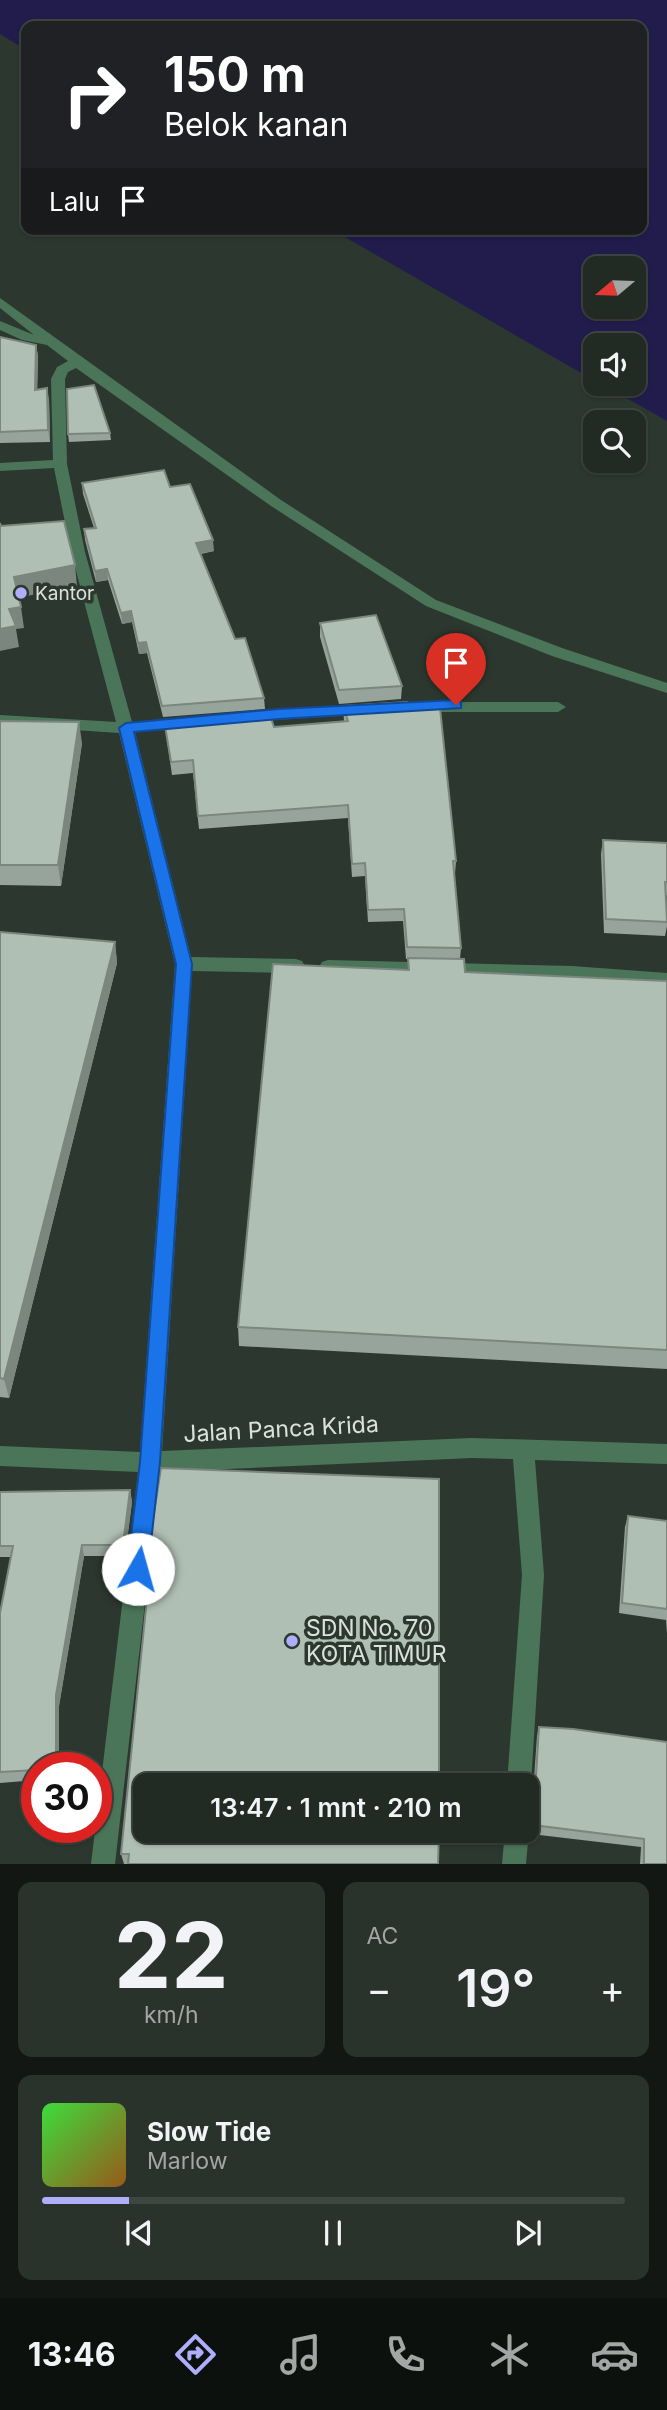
<!DOCTYPE html>
<html lang="id">
<head>
<meta charset="utf-8">
<style>
  body { margin:0; font-family:Inter,sans-serif; background:#29322b; color:#f1f3f6; height:100vh; display:flex; flex-direction:column; font-size:26px; white-space:nowrap }
  * { box-sizing:border-box; margin:0 }
  p { font-size:23px; color:#a2a7a6 }
  .icon { flex:none; width:38px; height:38px; fill:none; stroke:currentColor; stroke-width:2; stroke-linecap:round; stroke-linejoin:round }
  .map { position:relative; height:1864px; overflow:hidden }
  .details { display:flex; flex-direction:column; gap:18px; padding:18px; background:#121713; flex:1 }
  .details>* { flex:none }
  .banner { position:absolute; left:21px; top:21px; width:626px; height:214px; border-radius:14px; box-shadow:0 2px 5px #0004,0 0 0 2px #3e4641; background:#202124; color:#fff; overflow:hidden }
  .needle { width:46px; rotate:251deg }
  .tools { position:absolute; left:583px; top:256px; display:grid; gap:14px }
  .tools a { display:grid; place-items:center; width:63px; height:63px; border-radius:14px; background:#212a23; box-shadow:0 2px 5px #0004,0 0 0 2px #3e4641; font-size:35px }
  .speed { position:absolute; left:21px; top:1752px; display:flex; gap:14px; font-size:35px; font-weight:700; text-align:center }
  .speed>* { display:grid; place-content:center; width:91px; height:91px; border-radius:50%; background:#212a23; box-shadow:0 2px 5px #0004,0 0 0 2px #3e4641; line-height:1 }
  .speed .limit { border:10px solid #d22; background:#fff; color:#111 }
  .pin { position:absolute; display:grid; place-items:center; width:60px; height:60px; color:#fff; margin:-72px -30px; border-radius:50% 50% 50% 0; rotate:-45deg; box-shadow:0 0 7px #0007 }
  .pin .icon { rotate:45deg }
  .me { position:absolute; width:77px; margin:-38px; rotate:7deg; stroke-linejoin:round; filter:drop-shadow(0 0 5px #0008) }
  .turn { display:flex; align-items:center; gap:24px; height:147px; padding:0 28px; font-size:32px }
  .turn .icon { width:91px; height:91px; stroke-width:2.5 }
  .turn b { display:block; font-size:49px; line-height:60px }
  .then { display:flex; align-items:center; height:66px; padding:0 28px; background:#0003; gap:14px; font-size:26px }
  .big { font-size:52px; font-weight:600; line-height:1.1 }
  .details .tile { flex:1; display:flex; flex-direction:column; justify-content:center; gap:10px; min-width:0; padding:0 24px; border-radius:14px; background:#29322b }
  .details .dial { align-items:center; gap:0 }
  .dial b { font-size:91px; line-height:1 }
  .song { display:flex; align-items:center; gap:21px }
  .cover { width:84px; height:84px; border-radius:10px; background:linear-gradient(135deg,hsl(120 70% 55%),hsl(30 70% 35%)) }
  .played { height:7px; border-radius:4px; background:linear-gradient(90deg,#aeaefa 15%,#3e4641 15%) }
  .keys { display:flex; justify-content:space-around; direction:ltr }
  .heat { display:flex; justify-content:space-between; align-items:center; font-size:38px; direction:ltr }
  .details .tiles { flex:1; display:grid; gap:18px; grid-template-columns:1fr 1fr }
  .tile:last-child { grid-column:span 2 }
  .trip { position:absolute; left:133px; top:1773px; width:406px; height:70px; border-radius:14px; background:#212a23; box-shadow:0 2px 5px #0004,0 0 0 2px #3e4641; font-weight:600; line-height:70px; text-align:center }
  .menu { display:flex; height:112px; justify-content:space-around; align-items:center; background:#0d110e; color:#a2a7a6 }
  .menu .icon { width:49px; height:49px }
  .menu .active { color:#aeaefa }
  .menu b { font-size:32px; color:#f1f3f6 }
  .map>svg:first-child { display:block }
  .water { fill:#221c4d; fill-rule:evenodd }
  .lines { fill:none; stroke-linecap:round; stroke-linejoin:round }
  .street { fill:#4b7558; fill-rule:evenodd }
  .wall { fill:#97a49b }
  .shaded-wall { fill:#7b867e }
  .building { fill:#b0bfb4; stroke:#7b867e; stroke-width:2 }
  .route { fill:#1a73e8; stroke:#114b97; stroke-width:2 }
  .poi-dot { fill:#aeaefa; stroke:#2c382f; stroke-width:2.5 }
  .labels { text-anchor:middle; dominant-baseline:central; stroke-width:7; stroke-linejoin:round; paint-order:stroke }
  .poi-label { font-size:19px; fill:#dae2dc; stroke:#2c382f; text-anchor:start }
  .near-street-label { font-size:23px; fill:#dae2dc; stroke:#2c382f }
  .near-poi-label { font-size:23px; fill:#dae2dc; stroke:#2c382f; text-anchor:start }
</style>
</head>
<body>
<div class="map">
<svg width="667" height="1864" viewBox="0 0 667 1864">
  <rect width="100%" height="100%" fill="#2c382f"/>
  <path class="water" d="M0,0H667V421L600,383H634V345H595V381L331,229H642V26H26V50L0,34ZM595,268H634V306H595Z"/>
  <g class="lines">
    <g class="street">
      <polygon points="0,298 281,500 436,600 562,648 667,683 667,693 552,656 426,606 271,506 76,368 68,372 65,379 67,464 85,552 132,722 188,717 196,722 188,727 135,732 191,957 296,959 302,961 305,966 302,971 296,973 192,971 162,1451 472,1438 667,1444 667,1464 535,1460 544,1575 531,1785 527,1794 527,1785 507,1785 522,1575 513,1459 472,1458 160,1472 115,1864 91,1864 138,1472 0,1466 0,1446 140,1452 175,964 119,733 0,725 0,715 116,722 71,552 54,468 0,471 0,463 53,460 51,379 57,367 68,361 47,345 22,340 0,330 0,321 34,335 0,308"/>
      <polygon points="395,702 558,702 566,707 558,712 395,712 248,722 240,717 248,712"/>
      <polygon points="328,960 572,966 667,973 667,987 572,980 328,974 322,972 319,967 322,962"/>
      <polygon points="527,1824 529,1830 526,1864 502,1864 505,1830 527,1830"/>
    </g>
  </g>
  <g class="wall">
    <polygon points="0,337 36,345 38,356 37,390 49,399 50,442 0,443"/>
    <polygon points="110,433 111,440 69,442 68,434"/>
    <polygon points="82,483 170,487 214,551 201,554 235,639 264,698 265,709 163,717 147,653 139,654 132,622 122,624 108,580 96,582 85,540 84,529 94,528 83,494"/>
    <polygon points="320,623 402,686 401,699 339,704 320,637"/>
    <polygon points="343,706 456,861 455,874 454,874 461,948 460,959 465,972 667,981 667,1369 239,1346 238,1327 408,970 408,959 406,959 403,921 368,922 365,876 352,877 348,818 199,829 193,773 172,775 164,720 274,727 344,721"/>
    <polygon points="0,721 82,743 61,886 0,885"/>
    <polygon points="603,840 667,843 667,896 666,895 667,926 665,936 604,933 601,854"/>
    <polygon points="0,932 115,942 117,963 9,1398 0,1397"/>
    <polygon points="161,1468 438,1864 124,1864 121,1854 152,1550 150,1539"/>
    <polygon points="130,1490 132,1502 125,1556 84,1556 59,1706 59,1768 37,1768 37,1780 0,1783 0,1613 11,1557 0,1557 0,1492"/>
    <polygon points="628,1516 667,1521 667,1634 666,1620 619,1613 625,1527"/>
    <polygon points="539,1727 667,1864 640,1864 641,1847 531,1834 529,1823 527,1822 527,1785 530,1787 534,1779 537,1736"/>
  </g>
  <g class="shaded-wall">
    <polygon points="36,345 38,356 37,401 35,390"/>
    <polygon points="47,388 49,399 50,442 48,430"/>
    <polygon points="213,540 214,551 197,554 196,543"/>
    <polygon points="75,565 77,586 17,598 14,577"/>
    <polygon points="107,569 108,580 96,582 95,571"/>
    <polygon points="21,607 24,628 16,629 19,647 0,651 0,629 9,609"/>
    <polygon points="131,611 132,622 122,624 121,613"/>
    <polygon points="146,642 147,653 139,654 138,643"/>
    <polygon points="79,722 82,743 61,886 58,865"/>
    <polygon points="115,942 117,963 9,1398 4,1379"/>
    <polygon points="130,1490 132,1502 125,1556 123,1545"/>
    <polygon points="82,1545 84,1556 59,1706 59,1768 56,1768 56,1695"/>
  </g>
  <g class="building">
    <polygon points="0,337 36,345 35,390 47,388 48,430 0,432"/>
    <polygon points="94,385 110,433 68,434 67,389"/>
    <polygon points="164,470 170,487 190,484 213,540 196,543 235,639 245,638 264,698 162,706 146,642 138,643 131,611 121,613 107,569 95,571 84,529 96,528 82,483"/>
    <polygon points="64,521 75,565 14,577 21,607 9,609 16,626 0,629 0,523 1,526"/>
    <polygon points="376,615 402,686 339,690 320,623"/>
    <polygon points="407,702 410,709 440,708 456,861 453,861 461,948 407,947 404,909 368,910 365,863 352,864 348,805 198,816 193,760 171,762 164,720 269,712 274,727 348,721 343,706"/>
    <polygon points="0,721 79,722 58,865 0,865"/>
    <polygon points="603,840 667,843 667,882 665,882 667,922 606,919"/>
    <polygon points="0,932 115,942 4,1379 0,1378"/>
    <polygon points="408,958 464,959 465,972 667,981 667,1350 238,1327 273,964 409,970"/>
    <polygon points="161,1468 439,1479 439,1785 145,1785 145,1830 439,1830 438,1864 128,1864 129,1854 121,1854 153,1539 150,1539"/>
    <polygon points="130,1490 123,1545 82,1545 56,1695 56,1768 37,1768 37,1770 0,1772 0,1613 13,1546 0,1546 0,1492"/>
    <polygon points="628,1516 667,1521 667,1609 622,1603"/>
    <polygon points="539,1727 573,1729 667,1742 667,1864 644,1864 644,1839 533,1825 531,1814 528,1812 527,1817 527,1785 530,1787 536,1776"/>
    <rect x="520" y="1778" width="6" height="7"/>
  </g>
  <polygon class="route" points="456,700 461,702 461,708 279,719 134,732 192,964 160,1462 148,1569 145,1576 138,1579 130,1576 127,1569 140,1462 176,964 119,728 126,723 279,709"/>
  <g class="poi-dot">
    <circle cx="21" cy="593" r="7"/>
    <circle cx="292" cy="1641" r="7"/>
  </g>
  <g class="labels">
    <g class="poi-label">
      <text x="35" y="593">Kantor</text>
    </g>
    <g class="near-street-label">
      <text transform="translate(281 1429) rotate(-3)">Jalan Panca Krida</text>
    </g>
    <g class="near-poi-label">
      <text x="306" y="1628">SDN No. 70<tspan x="306" dy="26">KOTA TIMUR</tspan></text>
    </g>
  </g>
</svg>
<div class="tools">
<a><svg class="needle" viewBox="-14 -14 28 28"><path d="M0-13l5 13h-10z" fill="#e53935"/><path d="M0 13l5-13h-10z" fill="#a2a7a6"/></svg></a>
<a><svg class="icon" aria-label="sound" viewBox="0 0 24 24"><path d="M4 9h4l5-4v14l-5-4H4zM17 9q2 3 0 6"/></svg></a>
<a><svg class="icon" aria-label="search" viewBox="0 0 24 24"><circle cx="10" cy="10" r="6"/><path d="M15 15l6 6"/></svg></a>
</div>
<div class="speed"><div class="limit">30</div></div>
<div class="pin" style="left:456px;top:705px;background:#d93025"><svg class="icon" aria-label="arrive" viewBox="0 0 24 24"><path d="M6 21V4h12l-3 4 3 4H6"/></svg></div>
<svg class="me" style="left:138px;top:1569px" viewBox="-20 -20 40 40"><circle r="19" fill="#fff"/><path d="M0-13L10 11 0 6-10 11z" fill="#1a73e8"/></svg>
<div class="trip">13:47 · 1 mnt · 210 m</div>
<div class="banner">
<div class="turn"><svg class="icon" aria-label="right" viewBox="0 0 24 24"><path d="M7 20v-9h11M14 6l5 5-5 5"/></svg><div><b>150 m</b>Belok kanan</div></div>
<div class="then">Lalu<svg class="icon" aria-label="arrive" viewBox="0 0 24 24"><path d="M6 21V4h12l-3 4 3 4H6"/></svg></div>
</div>
</div>
<section class="details">
<div class="tiles">
<div class="tile dial"><b>22</b><p>km/h</p></div>
<div class="tile"><p>AC</p>
<div class="heat"><a>−</a><b class="big">19°</b><a>+</a></div>
</div>
<div class="tile">
<div class="song"><i class="cover"></i><div><b>Slow Tide</b><p>Marlow</p></div></div>
<div class="played"></div>
<div class="keys"><svg class="icon" aria-label="previous" viewBox="0 0 24 24"><path d="M18 5L8 12l10 7zM5 5v14"/></svg><svg class="icon" aria-label="pause" viewBox="0 0 24 24"><path d="M8 5v14M16 5v14"/></svg><svg class="icon" aria-label="next" viewBox="0 0 24 24"><path d="M6 5l10 7-10 7zM19 5v14"/></svg></div>
</div>
</div>
</section>
<nav class="menu">
<b>13:46</b>
<svg class="icon active" aria-label="directions" viewBox="0 0 24 24"><path d="M12 3l9 9-9 9-9-9zM9 14v-3h6M13 9l2 2-2 2"/></svg>
<svg class="icon" aria-label="music" viewBox="0 0 24 24"><path d="M9 18V5l10-2v13"/><circle cx="6" cy="18" r="3"/><circle cx="16" cy="16" r="3"/></svg>
<svg class="icon" aria-label="phone" viewBox="0 0 24 24"><path d="M5 4h4l2 5-3 2q2 4 5 5l2-3 5 2v4C11 20 4 13 5 4z"/></svg>
<svg class="icon" aria-label="climate" viewBox="0 0 24 24"><path d="M12 3v18M4 7l16 10M4 17L20 7"/></svg>
<svg class="icon" aria-label="car" viewBox="0 0 24 24"><path d="M5 17H2v-5l4-1 3-4h7l3 4 3 1v5h-3M9 17h6M6 11h13"/><circle cx="7" cy="17" r="2"/><circle cx="17" cy="17" r="2"/></svg>
</nav>
</body>
</html>
